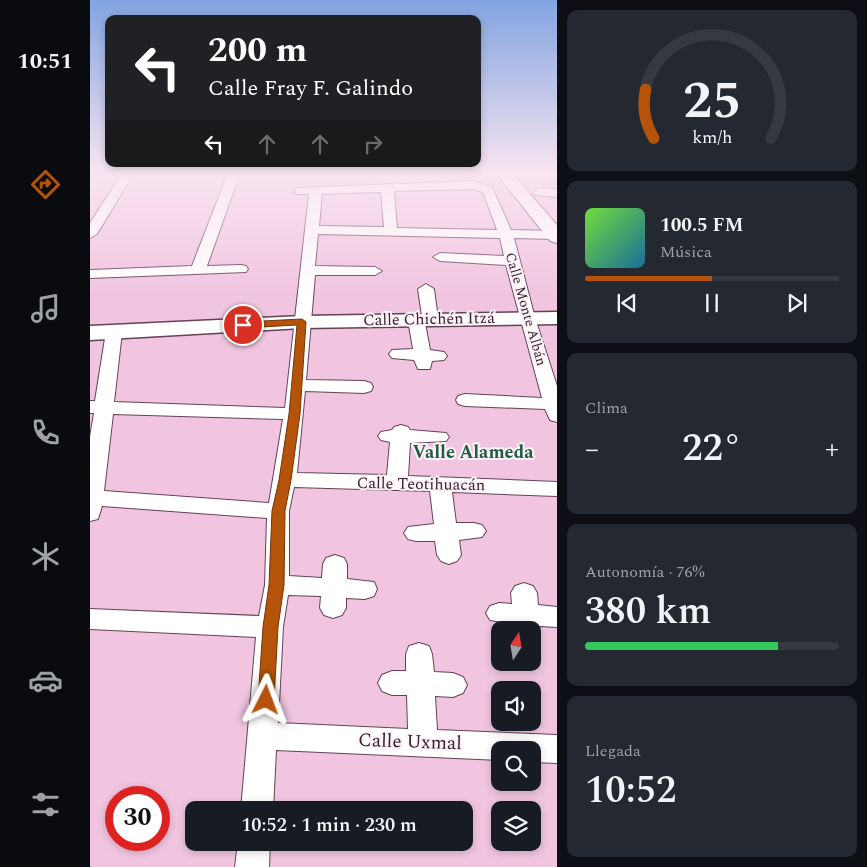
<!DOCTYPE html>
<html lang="es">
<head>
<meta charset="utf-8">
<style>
  body { margin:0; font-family:Spectral,serif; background:#242831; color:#f1f3f6; height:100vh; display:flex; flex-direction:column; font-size:19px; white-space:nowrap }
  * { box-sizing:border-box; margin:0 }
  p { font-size:16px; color:#9ea1a6 }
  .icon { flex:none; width:28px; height:28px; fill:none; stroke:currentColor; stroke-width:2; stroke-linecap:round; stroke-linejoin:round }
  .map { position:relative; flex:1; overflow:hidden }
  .side { display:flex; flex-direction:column; gap:10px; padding:10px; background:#0d0f14; width:310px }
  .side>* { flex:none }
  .top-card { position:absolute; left:15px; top:15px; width:376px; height:152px; border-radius:10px; box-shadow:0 2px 8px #0003; background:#202124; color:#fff; overflow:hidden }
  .needle { width:32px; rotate:12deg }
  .buttons { position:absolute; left:401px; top:621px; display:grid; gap:10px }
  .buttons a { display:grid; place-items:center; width:50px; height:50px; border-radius:10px; background:#171b24; box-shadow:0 2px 8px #0003; font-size:25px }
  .speed { position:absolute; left:15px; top:786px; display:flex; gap:10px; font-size:25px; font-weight:700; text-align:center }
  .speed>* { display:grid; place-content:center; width:65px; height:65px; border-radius:50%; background:#171b24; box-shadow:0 2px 8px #0003; line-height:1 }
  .speed .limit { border:8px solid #d22; background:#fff; color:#111 }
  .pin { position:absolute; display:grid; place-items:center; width:42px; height:42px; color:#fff; margin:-21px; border:2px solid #fff; border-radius:50%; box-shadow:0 1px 5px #0007 }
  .me { position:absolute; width:55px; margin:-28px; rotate:3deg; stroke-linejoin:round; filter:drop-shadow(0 0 4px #0008) }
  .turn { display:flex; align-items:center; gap:18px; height:105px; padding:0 20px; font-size:22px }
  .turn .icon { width:65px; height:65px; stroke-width:2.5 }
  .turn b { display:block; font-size:35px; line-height:42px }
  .lanes { display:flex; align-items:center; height:48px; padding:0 20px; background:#0003; justify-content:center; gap:25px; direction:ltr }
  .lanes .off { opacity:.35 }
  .big { font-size:38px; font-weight:600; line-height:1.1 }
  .side .card { flex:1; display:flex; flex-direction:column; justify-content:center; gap:8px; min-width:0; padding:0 18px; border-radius:10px; background:#242831 }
  .side .dial { align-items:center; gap:0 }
  .dial svg { height:130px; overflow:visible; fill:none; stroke:#363941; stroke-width:7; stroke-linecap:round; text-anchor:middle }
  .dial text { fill:#f1f3f6; stroke:none }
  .song { display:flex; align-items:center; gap:15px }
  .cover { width:60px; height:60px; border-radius:8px; background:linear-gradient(135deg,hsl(100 70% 55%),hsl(200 70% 35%)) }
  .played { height:5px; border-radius:2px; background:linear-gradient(90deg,#b45309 50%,#363941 50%) }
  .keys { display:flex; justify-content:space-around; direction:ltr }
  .heat { display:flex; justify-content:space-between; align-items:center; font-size:28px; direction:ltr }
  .charge { height:8px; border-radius:4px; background:linear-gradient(90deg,#34c759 76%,#363941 0) }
  .trip { position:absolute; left:95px; top:801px; width:288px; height:50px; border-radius:10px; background:#171b24; box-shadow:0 2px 8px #0003; font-weight:600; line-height:50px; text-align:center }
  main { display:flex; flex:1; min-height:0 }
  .tab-bar { display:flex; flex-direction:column; width:90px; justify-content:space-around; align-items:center; background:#090b0e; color:#9ea1a6 }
  .tab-bar .icon { width:35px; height:35px }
  .tab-bar .selected { color:#b45309 }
  .tab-bar b { font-size:22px; color:#f1f3f6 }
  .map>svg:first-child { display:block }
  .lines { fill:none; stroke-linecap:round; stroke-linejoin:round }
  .minor-casing { stroke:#654158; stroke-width:2 }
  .tertiary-casing { stroke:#654158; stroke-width:3 }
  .secondary-casing { stroke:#654158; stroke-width:2 }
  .minor { fill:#fff; fill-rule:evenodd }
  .tertiary { fill:#fff; fill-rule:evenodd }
  .secondary { fill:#fff; fill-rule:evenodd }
  .route { fill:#b45309; stroke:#753606 }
  .labels { text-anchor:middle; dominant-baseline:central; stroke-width:4; stroke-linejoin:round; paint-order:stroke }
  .far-street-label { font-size:14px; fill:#33232d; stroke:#fef1f9 }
  .street-label { font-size:16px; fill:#33232d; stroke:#fef1f9 }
  .neighbourhood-label { font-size:18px; font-weight:bold; fill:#1d5d42; stroke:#fef1f9 }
  .near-street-label { font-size:19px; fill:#33232d; stroke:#fef1f9 }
</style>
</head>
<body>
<main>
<nav class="tab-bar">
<b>10:51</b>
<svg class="icon selected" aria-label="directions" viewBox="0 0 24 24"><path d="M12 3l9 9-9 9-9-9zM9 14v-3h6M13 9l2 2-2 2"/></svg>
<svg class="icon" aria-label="music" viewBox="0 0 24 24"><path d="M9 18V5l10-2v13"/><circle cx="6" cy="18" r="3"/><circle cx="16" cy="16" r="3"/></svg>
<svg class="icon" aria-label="phone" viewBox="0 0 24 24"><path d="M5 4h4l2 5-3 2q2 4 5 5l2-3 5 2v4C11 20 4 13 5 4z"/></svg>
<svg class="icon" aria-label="climate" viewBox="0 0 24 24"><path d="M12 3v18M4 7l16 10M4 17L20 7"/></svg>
<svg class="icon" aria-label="car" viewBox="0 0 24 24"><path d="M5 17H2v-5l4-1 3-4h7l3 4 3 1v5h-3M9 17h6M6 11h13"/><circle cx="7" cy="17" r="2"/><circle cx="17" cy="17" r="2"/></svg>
<svg class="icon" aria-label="filters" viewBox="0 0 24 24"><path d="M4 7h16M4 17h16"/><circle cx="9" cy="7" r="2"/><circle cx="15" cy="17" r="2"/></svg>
</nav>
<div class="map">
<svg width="467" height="867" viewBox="0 0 467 867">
  <rect width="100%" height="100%" fill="#f1c5e0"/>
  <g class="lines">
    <defs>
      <g id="minor">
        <polygon points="0,173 11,173 9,175 0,177"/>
        <polygon points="32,173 44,173 7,234 0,238 0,223"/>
        <polygon points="138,173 150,173 117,266 151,265 156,266 158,269 156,272 0,278 0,270 102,266"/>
        <path d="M382,181L402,187L421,230L467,231V239H465L424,238L445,318L467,386V422L460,420L455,409L375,406L368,404L366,400L368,396L375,394L452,398L416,265L350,261L343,257L350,253L414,256L410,238L228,234L225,266L285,267L292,271L285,275H225L216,380L274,381L281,383L283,387L281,391L274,393L215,391L207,473L297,475L300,442L291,440L288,436L291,432L302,430L304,427L311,425L318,427L320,430L356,433L359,437L356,441L320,443L318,476L467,482V496L362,492L366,523H384L392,525L396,531L392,537L369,540L371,555L367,561L359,564L351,561L347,555L345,541H326L318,539L314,533L318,527L344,524L340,491L204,487L199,511V576L232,578L233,564L236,558L245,555L254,558L257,564V579L284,582L287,589L284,596L275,599L256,598V608L252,615L243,618L234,615L230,608L231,596L198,595L193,627L188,723L318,729L317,695H302L292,691L288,683L292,675L302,671H316V654L319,646L329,643L339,646L342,654L344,672L363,673L373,677L377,685L373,693L363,697L345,696L347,730L467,735V763L442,762V750H410V760L186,750L183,810H151L166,637L0,629V609L169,616L175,585L177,518L12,506L8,519L0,521V437L4,413H0V401H5L16,332L18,328H30L32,332L24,402L195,408L219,194H206L204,191L206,188ZM381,189L393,192L407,230L307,228L304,191ZM291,192L294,227L229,226L232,194ZM23,414L193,419L179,503L14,491Z"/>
        <polygon points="449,188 467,189 467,197 445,195 443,192"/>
        <polygon points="336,284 344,289 348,319 346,322 335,323 340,350 354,352 357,356 354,360 342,361 340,369 328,369 324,360 302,358 299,354 302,350 323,349 318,320 320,317 332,316 328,289"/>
        <polygon points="434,583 443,586 447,593 448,605 467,607 467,627 450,626 446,637 442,639 442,630 424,630 424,624 400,620 396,613 400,606 409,603 422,604 421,593 425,586"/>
        <polygon points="148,842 180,842 179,867 145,867"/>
      </g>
      <polygon id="tertiary" points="467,312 467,324 212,328 0,340 0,326 212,316"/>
      <polygon id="secondary" points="406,173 422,173 467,225 467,243 460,241"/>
    </defs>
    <use href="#minor" class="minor-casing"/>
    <use href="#tertiary" class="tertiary-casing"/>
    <use href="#secondary" class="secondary-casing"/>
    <use href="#minor" class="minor"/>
    <use href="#tertiary" class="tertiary"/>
    <use href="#secondary" class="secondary"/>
  </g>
  <linearGradient id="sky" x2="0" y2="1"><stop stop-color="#82a4e1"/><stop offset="0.59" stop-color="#f9e5f1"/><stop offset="1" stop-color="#f9e5f1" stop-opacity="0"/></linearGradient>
  <rect width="467" height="294" fill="url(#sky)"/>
  <polygon class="route" points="212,319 216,322 210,414 201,480 195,511 194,585 188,627 184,700 182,705 176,707 170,705 168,700 173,627 179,585 182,511 189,480 199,414 207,325 153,328 148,325 153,322"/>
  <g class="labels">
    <g class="far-street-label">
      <text transform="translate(436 309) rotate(74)">Calle Monte Albán</text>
    </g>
    <g class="street-label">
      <text transform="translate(339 319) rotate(-1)">Calle Chichén Itzá</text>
      <text transform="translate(331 484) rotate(1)">Calle Teotihuacán</text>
    </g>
    <g class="neighbourhood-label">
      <text x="383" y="452">Valle Alameda</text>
    </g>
    <g class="near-street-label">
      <text transform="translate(320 742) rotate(2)">Calle Uxmal</text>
    </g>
  </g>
</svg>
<div class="buttons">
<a><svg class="needle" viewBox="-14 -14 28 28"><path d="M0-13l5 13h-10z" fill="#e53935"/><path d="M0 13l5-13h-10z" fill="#9ea1a6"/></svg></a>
<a><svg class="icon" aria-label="sound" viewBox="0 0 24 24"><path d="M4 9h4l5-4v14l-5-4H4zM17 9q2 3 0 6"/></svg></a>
<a><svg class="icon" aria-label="search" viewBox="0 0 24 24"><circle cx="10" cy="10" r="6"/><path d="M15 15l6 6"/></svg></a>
<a><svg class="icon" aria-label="layers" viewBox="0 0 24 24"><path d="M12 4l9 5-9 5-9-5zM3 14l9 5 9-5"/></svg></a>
</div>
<div class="speed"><div class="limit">30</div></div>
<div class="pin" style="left:153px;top:325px;background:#d93025"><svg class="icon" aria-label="arrive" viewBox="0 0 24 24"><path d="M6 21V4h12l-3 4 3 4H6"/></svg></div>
<svg class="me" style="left:176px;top:700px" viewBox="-20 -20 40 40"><path d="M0-17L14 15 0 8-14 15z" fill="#b45309" stroke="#fff" stroke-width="4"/></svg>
<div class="trip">10:52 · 1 min · 230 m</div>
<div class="top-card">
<div class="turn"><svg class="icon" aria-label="left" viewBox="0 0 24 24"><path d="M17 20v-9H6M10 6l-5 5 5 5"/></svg><div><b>200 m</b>Calle Fray F. Galindo</div></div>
<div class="lanes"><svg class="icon" aria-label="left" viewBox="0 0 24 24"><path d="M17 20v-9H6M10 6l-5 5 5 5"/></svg><svg class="icon off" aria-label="ahead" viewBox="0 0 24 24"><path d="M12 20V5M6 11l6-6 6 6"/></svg><svg class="icon off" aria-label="ahead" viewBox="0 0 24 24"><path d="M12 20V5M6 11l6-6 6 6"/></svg><svg class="icon off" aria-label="right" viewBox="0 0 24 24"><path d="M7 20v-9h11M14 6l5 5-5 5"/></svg></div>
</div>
</div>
<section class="side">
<div class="card dial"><svg viewBox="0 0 100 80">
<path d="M14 69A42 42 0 1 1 86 69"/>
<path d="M14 69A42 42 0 0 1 9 39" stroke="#b45309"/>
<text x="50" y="56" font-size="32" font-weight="700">25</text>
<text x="50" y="72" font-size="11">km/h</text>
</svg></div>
<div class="card">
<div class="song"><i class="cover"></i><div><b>100.5 FM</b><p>Música</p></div></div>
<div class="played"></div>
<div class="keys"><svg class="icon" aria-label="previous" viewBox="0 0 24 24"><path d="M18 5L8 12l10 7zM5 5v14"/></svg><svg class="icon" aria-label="pause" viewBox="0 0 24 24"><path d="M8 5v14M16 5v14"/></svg><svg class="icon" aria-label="next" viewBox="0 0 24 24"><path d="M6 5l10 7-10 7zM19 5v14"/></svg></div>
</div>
<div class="card"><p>Clima</p>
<div class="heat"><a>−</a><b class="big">22°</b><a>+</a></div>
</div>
<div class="card"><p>Autonomía · 76%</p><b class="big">380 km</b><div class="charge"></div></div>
<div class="card"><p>Llegada</p><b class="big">10:52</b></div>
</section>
</main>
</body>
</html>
